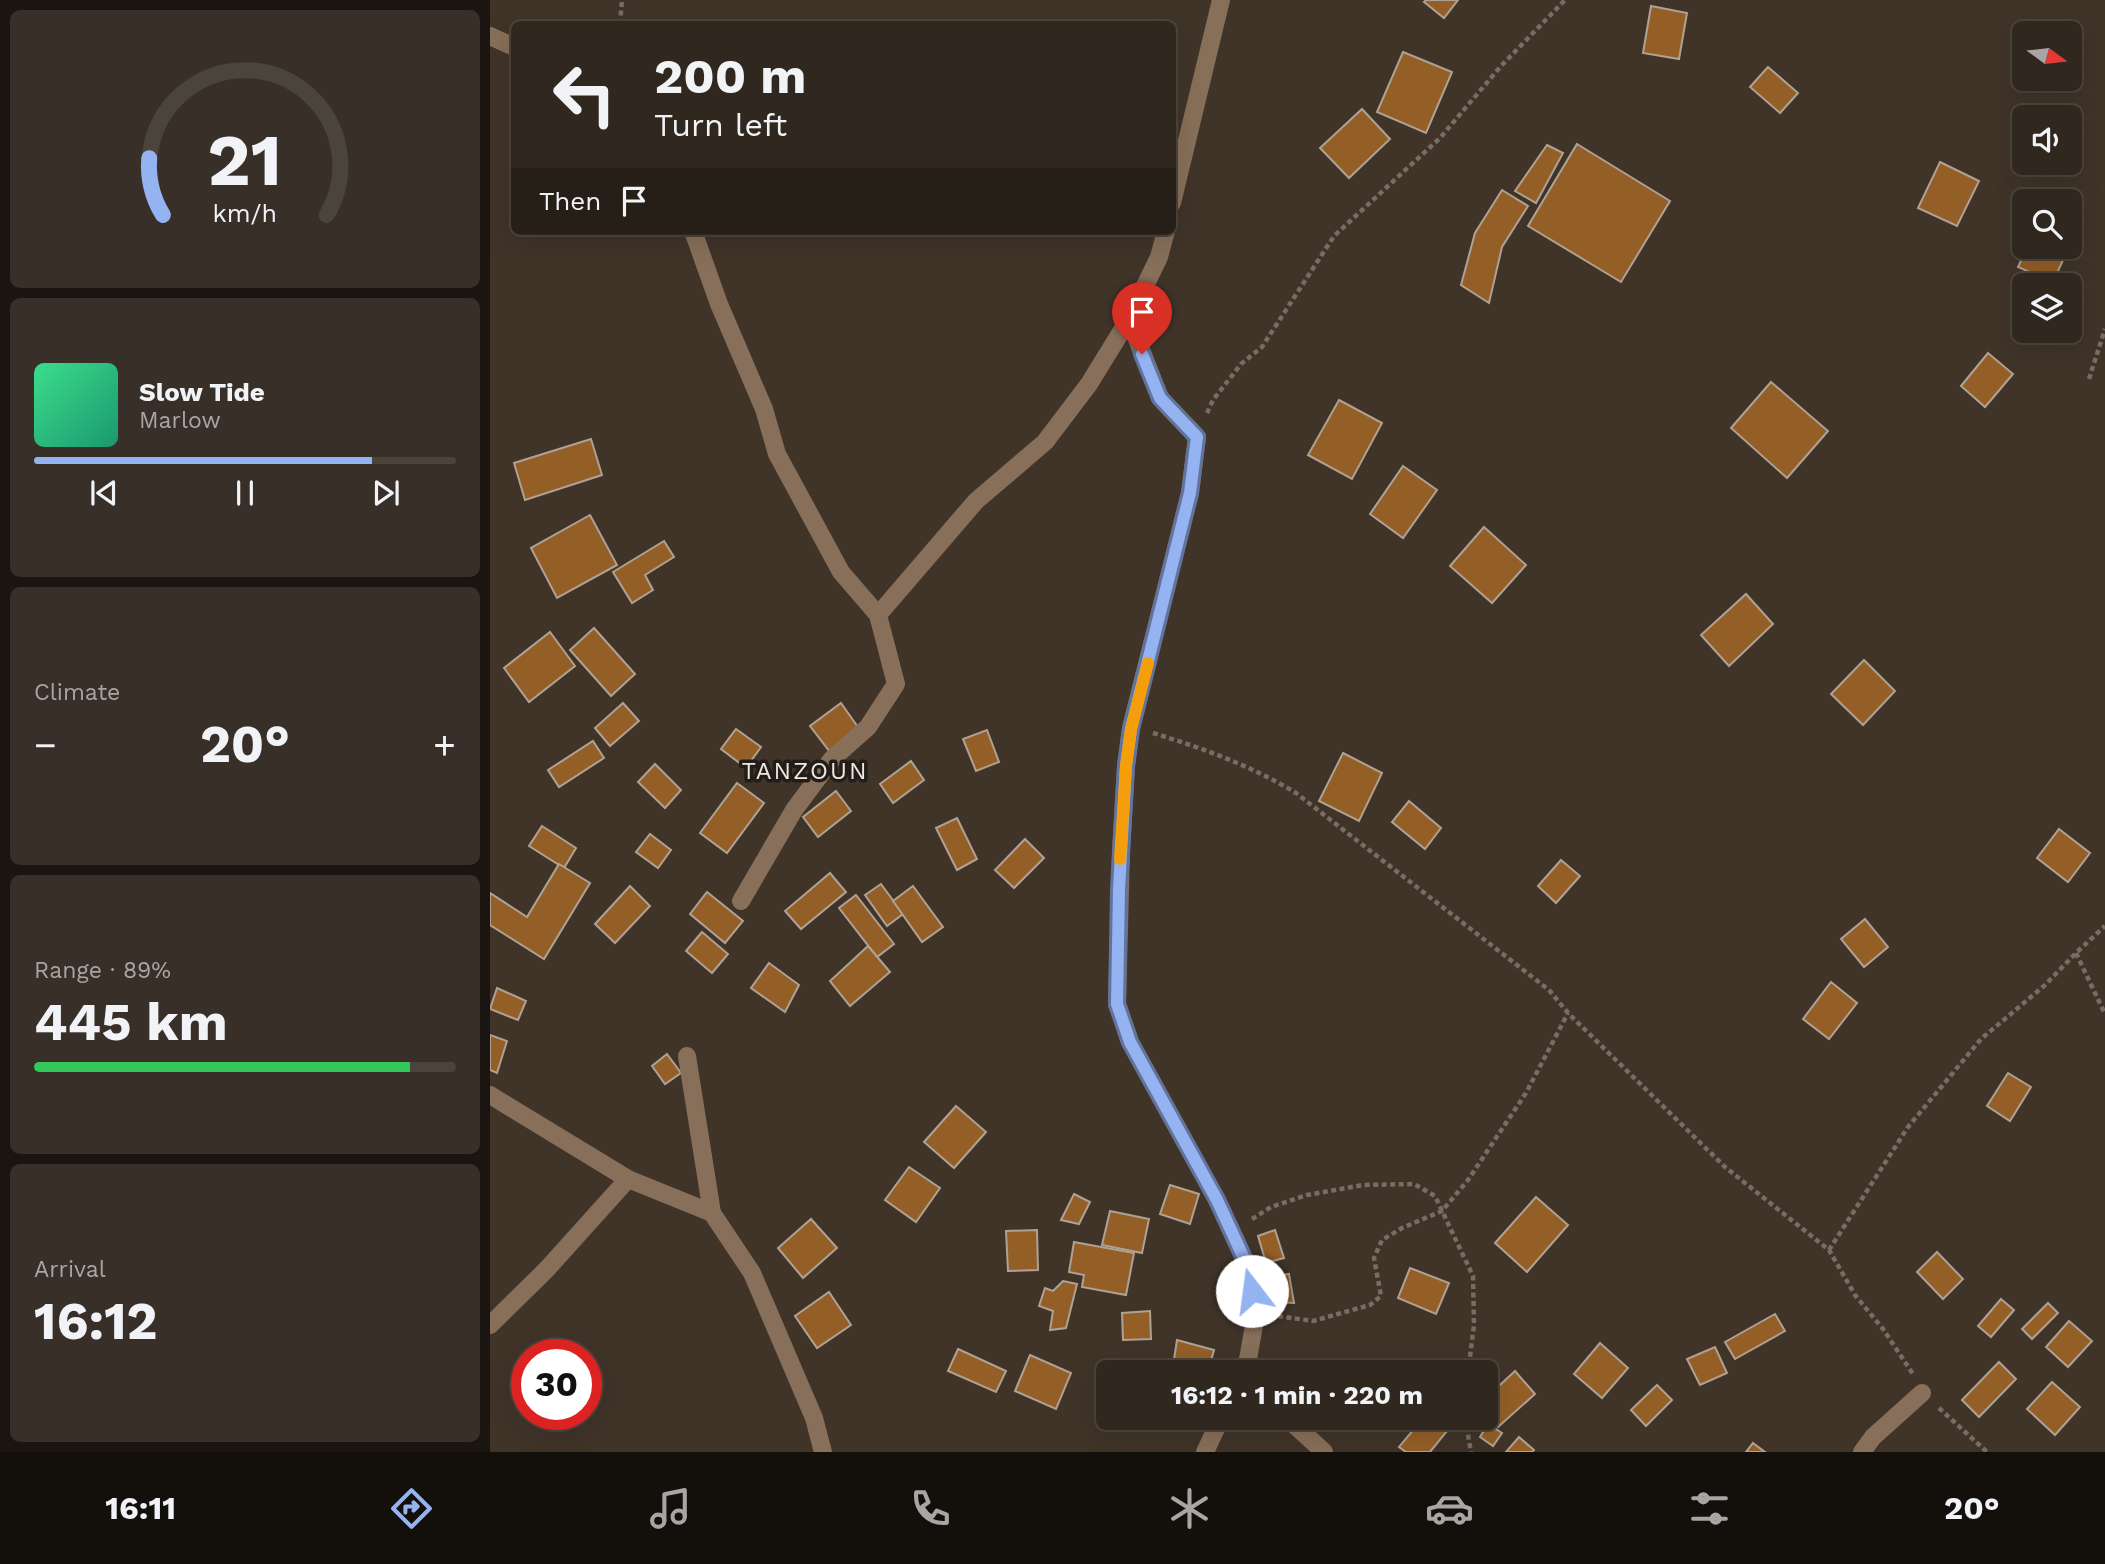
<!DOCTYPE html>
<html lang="en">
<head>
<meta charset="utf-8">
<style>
  body { margin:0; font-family:"Work Sans",sans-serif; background:#382f28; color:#f1f3f6; height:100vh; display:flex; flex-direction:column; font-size:26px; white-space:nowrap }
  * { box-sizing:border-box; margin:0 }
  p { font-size:23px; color:#a8a5a4 }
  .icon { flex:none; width:38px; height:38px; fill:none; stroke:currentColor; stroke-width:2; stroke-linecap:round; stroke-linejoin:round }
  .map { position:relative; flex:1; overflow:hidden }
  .details { display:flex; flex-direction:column; gap:10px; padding:10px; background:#1a1511; width:490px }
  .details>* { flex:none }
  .banner { position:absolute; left:21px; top:21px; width:665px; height:214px; border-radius:10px; box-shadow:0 7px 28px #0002,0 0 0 2px #4b443d; background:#30271f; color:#f1f3f6; overflow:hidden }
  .needle { width:46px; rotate:105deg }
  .tools { position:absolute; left:1522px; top:21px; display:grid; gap:14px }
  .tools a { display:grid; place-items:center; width:70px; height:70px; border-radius:10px; background:#30271f; box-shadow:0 7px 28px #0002,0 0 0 2px #4b443d; font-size:35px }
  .speed { position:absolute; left:21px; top:1339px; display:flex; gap:14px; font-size:35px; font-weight:700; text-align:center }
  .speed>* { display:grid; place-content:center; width:91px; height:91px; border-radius:50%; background:#30271f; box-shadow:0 7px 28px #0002,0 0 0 2px #4b443d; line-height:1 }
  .speed .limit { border:10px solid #d22; background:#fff; color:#111 }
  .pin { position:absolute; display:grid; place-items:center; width:60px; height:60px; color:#fff; margin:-72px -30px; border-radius:50% 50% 50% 0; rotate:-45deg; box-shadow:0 0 7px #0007 }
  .pin .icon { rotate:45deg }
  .me { position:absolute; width:77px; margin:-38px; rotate:345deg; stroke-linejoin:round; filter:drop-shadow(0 0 5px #0008) }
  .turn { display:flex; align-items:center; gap:24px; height:147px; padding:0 28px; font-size:32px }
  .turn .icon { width:91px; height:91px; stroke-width:2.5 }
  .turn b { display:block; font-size:49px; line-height:60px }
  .then { display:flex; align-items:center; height:66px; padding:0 28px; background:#0003; gap:14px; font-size:26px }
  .big { font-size:52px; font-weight:700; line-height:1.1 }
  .details .card { flex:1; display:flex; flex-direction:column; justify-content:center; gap:10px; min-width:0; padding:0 24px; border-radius:10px; background:#382f28 }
  .details .dial { align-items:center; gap:0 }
  .dial svg { height:182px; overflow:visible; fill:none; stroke:#4b443d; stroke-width:7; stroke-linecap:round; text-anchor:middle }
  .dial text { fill:#f1f3f6; stroke:none }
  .song { display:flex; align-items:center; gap:21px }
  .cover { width:84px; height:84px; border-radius:10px; background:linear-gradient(135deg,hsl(150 70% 55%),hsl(160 70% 35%)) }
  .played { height:7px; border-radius:4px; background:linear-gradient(90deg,#95b2f1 80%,#4b443d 80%) }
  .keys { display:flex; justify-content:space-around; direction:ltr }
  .heat { display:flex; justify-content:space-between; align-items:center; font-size:38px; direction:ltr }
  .charge { height:10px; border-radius:5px; background:linear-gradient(90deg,#34c759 89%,#4b443d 0) }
  .trip { position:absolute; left:606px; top:1360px; width:402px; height:70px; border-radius:10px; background:#30271f; box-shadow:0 7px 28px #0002,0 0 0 2px #4b443d; font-weight:700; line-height:70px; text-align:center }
  .dock { display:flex; height:112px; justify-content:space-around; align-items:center; background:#13100c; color:#a8a5a4 }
  .dock .icon { width:49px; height:49px }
  .dock .on { color:#95b2f1 }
  .dock b { font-size:32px; color:#f1f3f6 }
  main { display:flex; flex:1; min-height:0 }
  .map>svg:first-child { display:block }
  .building { fill:#945f27; stroke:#afa194; stroke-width:2 }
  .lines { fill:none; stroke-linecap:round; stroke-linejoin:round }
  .path { stroke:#786d63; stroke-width:4.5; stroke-dasharray:5 3.5; stroke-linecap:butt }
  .minor { stroke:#876f59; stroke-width:18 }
  .route-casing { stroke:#61749d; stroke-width:18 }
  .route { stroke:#95b2f1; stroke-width:12 }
  .slow { stroke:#f59e0b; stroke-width:12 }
  .labels { text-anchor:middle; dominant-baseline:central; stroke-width:7; stroke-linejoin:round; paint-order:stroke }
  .quarter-label { font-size:24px; letter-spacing:2px; fill:#efe7e0; stroke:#221d18 }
</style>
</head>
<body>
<main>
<section class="details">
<div class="card dial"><svg viewBox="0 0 100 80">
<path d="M14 69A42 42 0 1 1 86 69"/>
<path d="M14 69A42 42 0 0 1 8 44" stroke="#95b2f1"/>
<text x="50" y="56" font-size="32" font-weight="700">21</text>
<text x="50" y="72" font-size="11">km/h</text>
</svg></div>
<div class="card">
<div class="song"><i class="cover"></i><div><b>Slow Tide</b><p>Marlow</p></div></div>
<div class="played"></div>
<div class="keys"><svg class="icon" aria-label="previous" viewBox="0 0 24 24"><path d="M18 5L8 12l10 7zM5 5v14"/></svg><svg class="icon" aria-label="pause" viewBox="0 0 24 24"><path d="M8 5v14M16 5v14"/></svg><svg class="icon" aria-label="next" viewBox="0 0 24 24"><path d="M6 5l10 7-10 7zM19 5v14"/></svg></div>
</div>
<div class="card"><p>Climate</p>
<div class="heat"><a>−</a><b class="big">20°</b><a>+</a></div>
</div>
<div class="card"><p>Range · 89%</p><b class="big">445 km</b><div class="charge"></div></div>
<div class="card"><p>Arrival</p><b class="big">16:12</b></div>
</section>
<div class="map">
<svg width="1615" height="1452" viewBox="0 0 1615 1452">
  <rect width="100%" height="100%" fill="#403429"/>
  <g class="building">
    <polygon points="936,0 968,0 954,18 934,2"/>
    <polygon points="1161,6 1197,13 1189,59 1153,53"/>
    <polygon points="913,52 962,72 936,133 887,112"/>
    <polygon points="1278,67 1308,93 1290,113 1260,87"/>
    <polygon points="872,109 900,139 859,178 830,148"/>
    <polygon points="1087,144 1180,201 1131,282 1038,226"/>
    <polygon points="1057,145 1073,153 1046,203 1025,191"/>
    <polygon points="1450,162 1489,181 1467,226 1428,208"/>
    <polygon points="1012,190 1038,206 1012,247 999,303 971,285 985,233"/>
    <polygon points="1537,247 1579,247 1563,282 1528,267"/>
    <polygon points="1498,353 1523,374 1495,407 1471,386"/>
    <polygon points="1281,382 1338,431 1297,478 1241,428"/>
    <polygon points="849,400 892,423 862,479 818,455"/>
    <polygon points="101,439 112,475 35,500 24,463"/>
    <polygon points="913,466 947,490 913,538 880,514"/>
    <polygon points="100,515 127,565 67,598 41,548"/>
    <polygon points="994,527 1036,565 1002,603 960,566"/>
    <polygon points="174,541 184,557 155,575 163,590 142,603 123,572"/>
    <polygon points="1256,594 1283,624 1239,666 1211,635"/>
    <polygon points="104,628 145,674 121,696 80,650"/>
    <polygon points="60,632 85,666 39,702 14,668"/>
    <polygon points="1374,660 1405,691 1373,725 1341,694"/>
    <polygon points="133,703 149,721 120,746 105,728"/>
    <polygon points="351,703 370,730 340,752 320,726"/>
    <polygon points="246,729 271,747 256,768 231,749"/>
    <polygon points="497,730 509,762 486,771 473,739"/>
    <polygon points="103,741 114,758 69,787 58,770"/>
    <polygon points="853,753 892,773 869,821 829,801"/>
    <polygon points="421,761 434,780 403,803 390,784"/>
    <polygon points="165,764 191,790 175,808 148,782"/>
    <polygon points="247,783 274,803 237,853 210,833"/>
    <polygon points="346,791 361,811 328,837 313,817"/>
    <polygon points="919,801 951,828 935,849 902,822"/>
    <polygon points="467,818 487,859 467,870 446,828"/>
    <polygon points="52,826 86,848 74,868 39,846"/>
    <polygon points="1569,829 1600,853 1578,882 1547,858"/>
    <polygon points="160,834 181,850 168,868 146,852"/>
    <polygon points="535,839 554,858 524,888 505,870"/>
    <polygon points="1071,860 1090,876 1066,903 1048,886"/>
    <polygon points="69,864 100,883 54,959 0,925 0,893 37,917"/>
    <polygon points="340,873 356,892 311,929 295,911"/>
    <polygon points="391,884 413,914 397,926 375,895"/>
    <polygon points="140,886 160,906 125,943 105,924"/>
    <polygon points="423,886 453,927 432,942 403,901"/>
    <polygon points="217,892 253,921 235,943 200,914"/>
    <polygon points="366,895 404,944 387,957 349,908"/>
    <polygon points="1375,919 1398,947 1374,967 1351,939"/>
    <polygon points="212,932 238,954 222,973 196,951"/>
    <polygon points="378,946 400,972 360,1006 340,981"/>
    <polygon points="279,963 309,985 295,1012 261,988"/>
    <polygon points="1341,982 1367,1003 1339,1039 1313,1019"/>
    <polygon points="7,988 36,1001 28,1020 0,1009"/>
    <polygon points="0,1035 17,1041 7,1073 0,1070"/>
    <polygon points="177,1054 191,1073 175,1084 162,1066"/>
    <polygon points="1518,1073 1541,1087 1520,1121 1497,1106"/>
    <polygon points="466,1106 496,1132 464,1168 434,1142"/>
    <polygon points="419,1167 450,1188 426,1222 395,1200"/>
    <polygon points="680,1185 709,1194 700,1224 670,1214"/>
    <polygon points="584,1194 600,1202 589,1224 571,1220"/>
    <polygon points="1046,1197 1078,1225 1037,1272 1005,1243"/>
    <polygon points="620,1211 659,1219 652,1253 612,1245"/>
    <polygon points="321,1219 347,1248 313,1278 288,1248"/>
    <polygon points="547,1230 548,1270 518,1271 516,1231"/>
    <polygon points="785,1230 794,1258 776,1263 768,1236"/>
    <polygon points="584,1242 644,1253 636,1295 592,1287 594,1275 579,1272"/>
    <polygon points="1447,1252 1473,1279 1453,1299 1427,1272"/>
    <polygon points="920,1268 959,1283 946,1314 908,1298"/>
    <polygon points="799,1274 804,1303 784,1302 779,1277"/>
    <polygon points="573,1281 587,1284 576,1328 560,1330 563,1311 549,1306 555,1288 563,1291"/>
    <polygon points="339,1292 361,1325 327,1348 305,1316"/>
    <polygon points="1511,1299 1524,1310 1501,1337 1488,1326"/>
    <polygon points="1558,1303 1568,1313 1542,1339 1532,1329"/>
    <polygon points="660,1311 661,1339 633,1340 632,1313"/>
    <polygon points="1285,1314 1295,1331 1245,1359 1235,1342"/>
    <polygon points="1579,1321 1602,1341 1578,1367 1556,1347"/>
    <polygon points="687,1340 724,1350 718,1372 682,1372"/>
    <polygon points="1110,1343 1138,1368 1112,1398 1084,1374"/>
    <polygon points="1225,1347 1237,1373 1210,1385 1197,1359"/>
    <polygon points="468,1349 516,1371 506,1392 458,1371"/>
    <polygon points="540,1355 581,1373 566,1409 525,1391"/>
    <polygon points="1509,1362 1526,1379 1489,1417 1472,1400"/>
    <polygon points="1025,1371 1045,1394 1008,1427 996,1398"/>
    <polygon points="1562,1382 1590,1407 1565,1435 1537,1409"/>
    <polygon points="1167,1385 1182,1400 1156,1426 1141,1410"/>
    <polygon points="933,1418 963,1418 966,1420 940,1452 916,1452 909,1447"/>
    <polygon points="998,1424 1012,1433 1003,1446 990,1437"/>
    <polygon points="1029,1437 1044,1450 1042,1452 1016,1452"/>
    <polygon points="1263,1443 1275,1452 1256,1452"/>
  </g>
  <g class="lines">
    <g class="path">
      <polyline points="130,24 132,0"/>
      <polyline points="1599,379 1615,329"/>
      <polyline points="717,413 723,400 751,364 772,347 844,236 950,138 1011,66 1075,0"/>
      <path d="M663,733C712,748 762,766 806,793L1059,990L1078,1013L1235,1167L1339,1250L1365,1295L1393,1329L1423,1374"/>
      <polyline points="1586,953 1615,1014"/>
      <polyline points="762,1219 781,1207 817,1195 873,1185 924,1184 945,1196 983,1276 984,1325 978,1372"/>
      <polyline points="1339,1250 1418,1127 1491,1039 1554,986 1586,953 1615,926"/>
      <polyline points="788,1316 823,1321 880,1305 891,1296 884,1258 892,1240 912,1228 952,1211 978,1180 1036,1093 1078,1013"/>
      <polyline points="1449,1408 1497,1452"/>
      <polyline points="975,1418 981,1452"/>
    </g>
    <g class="minor">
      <polyline points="0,36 24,47"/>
      <polyline points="682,203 731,0"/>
      <polyline points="203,231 229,304 274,409 287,454 351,572 388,615 406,684 378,727 342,759 304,810 251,901"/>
      <polyline points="639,319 670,398 707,437 700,493 641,728 636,766 631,851 627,1004 640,1042 727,1200 758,1267 766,1314 758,1359 752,1372"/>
      <polyline points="388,615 486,501 555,442 599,384 639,319 669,257 676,231"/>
      <polyline points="197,1056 222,1213"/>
      <polyline points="0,1095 138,1179 222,1213 262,1273 324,1418 333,1452"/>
      <polyline points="0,1325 57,1269 138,1179"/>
      <polyline points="797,1418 834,1452"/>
      <polyline points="715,1452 731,1418"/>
      <polyline points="1372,1452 1383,1437 1432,1393"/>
    </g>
  </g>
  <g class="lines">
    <defs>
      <polyline id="route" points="652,354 670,398 707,437 700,493 641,729 636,766 629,889 627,1004 640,1042 727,1200 758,1267 762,1291"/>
    </defs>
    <use href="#route" class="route-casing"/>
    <use href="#route" class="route"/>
    <polyline class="slow" points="630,859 636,766 641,729 658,663"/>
  </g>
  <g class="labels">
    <g class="quarter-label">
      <text x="315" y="771">TANZOUN</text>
    </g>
  </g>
</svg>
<div class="tools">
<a><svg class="needle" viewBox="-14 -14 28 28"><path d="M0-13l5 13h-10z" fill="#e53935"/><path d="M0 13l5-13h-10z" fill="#a8a5a4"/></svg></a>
<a><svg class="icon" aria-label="sound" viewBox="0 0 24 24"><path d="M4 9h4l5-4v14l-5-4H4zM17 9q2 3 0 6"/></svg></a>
<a><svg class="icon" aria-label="search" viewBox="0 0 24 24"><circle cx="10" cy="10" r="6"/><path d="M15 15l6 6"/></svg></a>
<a><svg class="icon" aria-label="layers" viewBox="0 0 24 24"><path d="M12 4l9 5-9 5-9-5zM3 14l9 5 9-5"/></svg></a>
</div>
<div class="speed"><div class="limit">30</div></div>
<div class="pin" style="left:652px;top:354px;background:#d93025"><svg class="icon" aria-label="arrive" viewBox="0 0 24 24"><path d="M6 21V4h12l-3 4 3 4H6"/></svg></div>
<svg class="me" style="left:762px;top:1291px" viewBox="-20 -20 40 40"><circle r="19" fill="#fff"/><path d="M0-13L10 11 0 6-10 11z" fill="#95b2f1"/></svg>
<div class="trip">16:12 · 1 min · 220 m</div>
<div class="banner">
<div class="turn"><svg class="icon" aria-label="left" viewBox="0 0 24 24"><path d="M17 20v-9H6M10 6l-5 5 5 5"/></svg><div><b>200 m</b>Turn left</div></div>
<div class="then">Then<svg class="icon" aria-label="arrive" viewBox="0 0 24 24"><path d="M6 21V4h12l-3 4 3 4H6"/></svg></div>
</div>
</div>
</main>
<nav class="dock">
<b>16:11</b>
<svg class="icon on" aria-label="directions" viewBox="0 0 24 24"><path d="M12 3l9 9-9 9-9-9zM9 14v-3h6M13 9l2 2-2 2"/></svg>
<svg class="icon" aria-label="music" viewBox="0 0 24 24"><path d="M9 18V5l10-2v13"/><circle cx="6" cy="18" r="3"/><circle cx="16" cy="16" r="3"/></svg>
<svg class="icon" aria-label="phone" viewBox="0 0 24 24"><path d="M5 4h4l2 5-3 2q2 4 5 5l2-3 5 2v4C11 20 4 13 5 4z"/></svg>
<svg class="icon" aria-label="climate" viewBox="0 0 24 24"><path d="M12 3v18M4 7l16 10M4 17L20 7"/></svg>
<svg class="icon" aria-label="car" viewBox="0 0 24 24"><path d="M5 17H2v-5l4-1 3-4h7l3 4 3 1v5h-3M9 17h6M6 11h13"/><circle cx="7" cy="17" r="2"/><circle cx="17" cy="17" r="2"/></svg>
<svg class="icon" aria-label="filters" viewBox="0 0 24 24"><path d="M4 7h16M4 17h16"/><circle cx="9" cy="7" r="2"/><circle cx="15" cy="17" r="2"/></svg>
<b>20°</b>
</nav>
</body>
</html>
